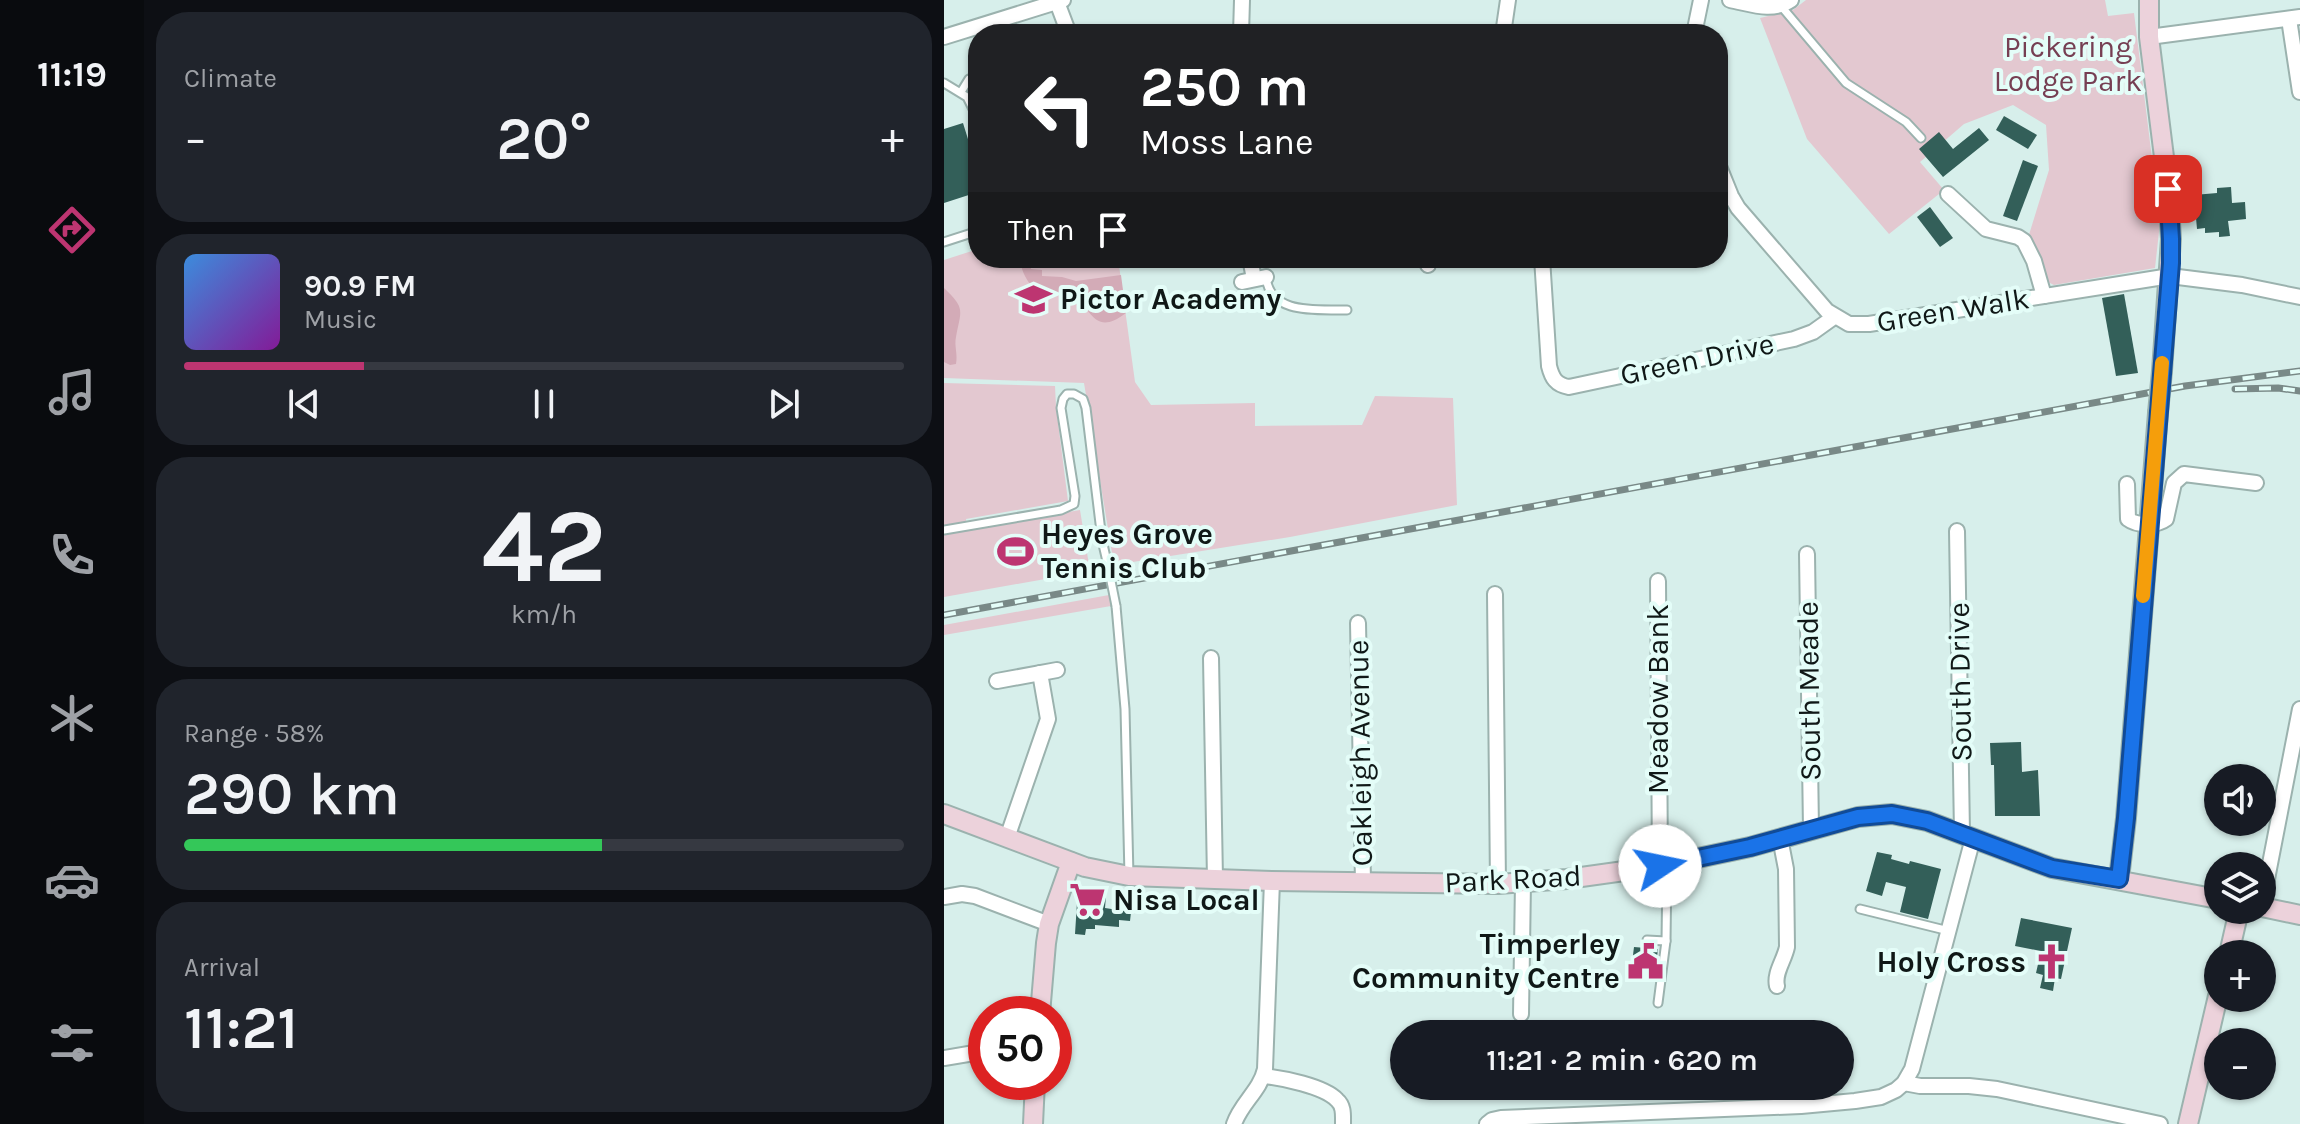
<!DOCTYPE html>
<html lang="en">
<head>
<meta charset="utf-8">
<style>
  body { margin:0; font-family:Karla,sans-serif; background:#20242c; color:#f1f3f6; height:100vh; display:flex; flex-direction:column; font-size:30px; white-space:nowrap }
  * { box-sizing:border-box; margin:0 }
  p { font-size:26px; color:#9ea1a6 }
  .icon { flex:none; width:44px; height:44px; fill:none; stroke:currentColor; stroke-width:2; stroke-linecap:round; stroke-linejoin:round }
  .map { position:relative; flex:1; overflow:hidden }
  .panel { display:flex; flex-direction:column; gap:12px; padding:12px; background:#0d0f14; width:800px }
  .panel>* { flex:none }
  .top-card { position:absolute; left:24px; top:24px; width:760px; height:244px; border-radius:32px; box-shadow:0 2px 6px #0004; background:#202124; color:#fff; overflow:hidden }
  .tools { position:absolute; left:1260px; top:764px; display:grid; gap:16px }
  .tools a { display:grid; place-items:center; width:72px; height:72px; border-radius:50%; background:#171b24; box-shadow:0 2px 6px #0004; font-size:40px }
  .speed { position:absolute; left:24px; top:996px; display:flex; gap:16px; font-size:40px; font-weight:700; text-align:center }
  .speed>* { display:grid; place-content:center; width:104px; height:104px; border-radius:50%; background:#171b24; box-shadow:0 2px 6px #0004; line-height:1 }
  .speed .limit { border:12px solid #d22; background:#fff; color:#111 }
  .pin { position:absolute; display:grid; place-items:center; width:68px; height:68px; color:#fff; margin:-34px; border-radius:16px; box-shadow:0 4px 12px #0006 }
  .me { position:absolute; width:88px; margin:-44px; rotate:79deg; stroke-linejoin:round; filter:drop-shadow(0 0 6px #0008) }
  .turn { display:flex; align-items:center; gap:28px; height:168px; padding:0 40px; font-size:36px }
  .turn .icon { width:104px; height:104px; stroke-width:2.5 }
  .turn b { display:block; font-size:56px; line-height:68px }
  .then { display:flex; align-items:center; height:76px; padding:0 40px; background:#0003; gap:16px; font-size:30px }
  .big { font-size:60px; font-weight:600; line-height:1.1 }
  .panel .card { flex:1; display:flex; flex-direction:column; justify-content:center; gap:12px; min-width:0; padding:0 28px; border-radius:32px; background:#20242c }
  .panel .dial { align-items:center; gap:0 }
  .dial b { font-size:104px; line-height:1 }
  .song { display:flex; align-items:center; gap:24px }
  .cover { width:96px; height:96px; border-radius:12px; background:linear-gradient(135deg,hsl(210 70% 55%),hsl(290 70% 35%)) }
  .played { height:8px; border-radius:4px; background:linear-gradient(90deg,#bd3571 25%,#363941 25%) }
  .keys { display:flex; justify-content:space-around; direction:ltr }
  .heat { display:flex; justify-content:space-between; align-items:center; font-size:44px; direction:ltr }
  .charge { height:12px; border-radius:6px; background:linear-gradient(90deg,#34c759 58%,#363941 0) }
  .trip { position:absolute; left:446px; top:1020px; width:464px; height:80px; border-radius:40px; background:#171b24; box-shadow:0 2px 6px #0004; font-weight:600; line-height:80px; text-align:center }
  main { display:flex; flex:1; min-height:0 }
  .menu { display:flex; flex-direction:column; width:144px; justify-content:space-around; align-items:center; background:#090b0e; color:#9ea1a6 }
  .menu .icon { width:56px; height:56px }
  .menu .active { color:#bd3571 }
  .menu b { font-size:36px; color:#f1f3f6 }
  .map>svg:first-child { display:block }
  .green { fill:#e3c8d0 }
  .forest { fill:#d3abb7 }
  .building { fill:#335f59 }
  .lines { fill:none; stroke-linecap:round; stroke-linejoin:round }
  .lane-casing { stroke:#9bb2ae; stroke-width:11 }
  .street-casing { stroke:#9bb2ae; stroke-width:18 }
  .secondary-casing { stroke:#9bb2ae; stroke-width:22 }
  .lane { stroke:#fff; stroke-width:7 }
  .street { stroke:#fff; stroke-width:14 }
  .secondary { stroke:#ecd2db; stroke-width:18 }
  .rail-casing { stroke:#798987; stroke-width:7 }
  .rail { stroke:#e4fdf8; stroke-width:4; stroke-dasharray:12; stroke-linecap:butt }
  .lane-bridge-casing { stroke:#9bb2ae; stroke-width:11; stroke-linecap:butt }
  .secondary-bridge-casing { stroke:#9bb2ae; stroke-width:22; stroke-linecap:butt }
  .lane-bridge { stroke:#fff; stroke-width:7 }
  .secondary-bridge { stroke:#ecd2db; stroke-width:18 }
  .route-casing { stroke:#114b97; stroke-width:20 }
  .route { stroke:#1a73e8; stroke-width:14 }
  .slow { stroke:#f59e0b; stroke-width:14 }
  .labels { text-anchor:middle; dominant-baseline:central; stroke-width:8; stroke-linejoin:round; paint-order:stroke }
  .park-label { font-size:30px; fill:#763f53; stroke:#e4fdf8 }
  .poi-label { font-size:30px; font-weight:bold; fill:#101817; stroke:#e4fdf8; text-anchor:start }
  .street-label { font-size:30px; fill:#101817; stroke:#e4fdf8 }
</style>
</head>
<body>
<main>
<nav class="menu">
<b>11:19</b>
<svg class="icon active" aria-label="directions" viewBox="0 0 24 24"><path d="M12 3l9 9-9 9-9-9zM9 14v-3h6M13 9l2 2-2 2"/></svg>
<svg class="icon" aria-label="music" viewBox="0 0 24 24"><path d="M9 18V5l10-2v13"/><circle cx="6" cy="18" r="3"/><circle cx="16" cy="16" r="3"/></svg>
<svg class="icon" aria-label="phone" viewBox="0 0 24 24"><path d="M5 4h4l2 5-3 2q2 4 5 5l2-3 5 2v4C11 20 4 13 5 4z"/></svg>
<svg class="icon" aria-label="climate" viewBox="0 0 24 24"><path d="M12 3v18M4 7l16 10M4 17L20 7"/></svg>
<svg class="icon" aria-label="car" viewBox="0 0 24 24"><path d="M5 17H2v-5l4-1 3-4h7l3 4 3 1v5h-3M9 17h6M6 11h13"/><circle cx="7" cy="17" r="2"/><circle cx="17" cy="17" r="2"/></svg>
<svg class="icon" aria-label="filters" viewBox="0 0 24 24"><path d="M4 7h16M4 17h16"/><circle cx="9" cy="7" r="2"/><circle cx="15" cy="17" r="2"/></svg>
</nav>
<section class="panel">
<div class="card"><p>Climate</p>
<div class="heat"><a>−</a><b class="big">20°</b><a>+</a></div>
</div>
<div class="card">
<div class="song"><i class="cover"></i><div><b>90.9 FM</b><p>Music</p></div></div>
<div class="played"></div>
<div class="keys"><svg class="icon" aria-label="previous" viewBox="0 0 24 24"><path d="M18 5L8 12l10 7zM5 5v14"/></svg><svg class="icon" aria-label="pause" viewBox="0 0 24 24"><path d="M8 5v14M16 5v14"/></svg><svg class="icon" aria-label="next" viewBox="0 0 24 24"><path d="M6 5l10 7-10 7zM19 5v14"/></svg></div>
</div>
<div class="card dial"><b>42</b><p>km/h</p></div>
<div class="card"><p>Range · 58%</p><b class="big">290 km</b><div class="charge"></div></div>
<div class="card"><p>Arrival</p><b class="big">11:21</b></div>
</section>
<div class="map">
<svg width="1356" height="1124" viewBox="0 0 1356 1124">
  <rect width="100%" height="100%" fill="#d7efeb"/>
  <g class="green">
    <polygon points="862,0 1161,0 1164,16 1190,13 1216,223 1211,268 1110,285 1104,282 1093,252 1084,238 1105,170 1102,125 1069,105 1020,124 976,162 1000,190 945,234 863,139 816,18 849,10"/>
    <polygon points="34,249 34,258 174,258 191,382 207,405 311,403 311,426 418,425 431,396 509,398 513,505 346,537 170,565 140,383 0,378 0,260"/>
    <polygon points="0,383 111,386 112,407 124,501 22,519 23,530 136,510 146,571 0,597"/>
    <polygon points="165,595 167,606 0,635 0,625"/>
  </g>
  <g class="forest">
    <path d="M76,258H85L87,269L98,270V276L118,277L132,281L177,275L182,313C153,335 148,314 132,295H115L103,298C88,290 77,275 76,258Z"/>
    <path d="M0,288C22,309 17,310 12,337C10,346 14,354 12,364L6,365L0,362Z"/>
  </g>
  <g class="building">
    <polygon points="1060,116 1093,135 1084,149 1052,130"/>
    <polygon points="19,123 32,165 34,164 34,192 0,203 0,129"/>
    <polygon points="1035,128 1045,140 999,177 975,149 995,132 1009,149"/>
    <polygon points="1079,160 1094,166 1073,221 1059,216"/>
    <polygon points="1287,187 1288,203 1301,202 1302,219 1284,221 1286,236 1275,237 1275,232 1261,233 1261,228 1253,229 1250,195 1273,193 1273,188"/>
    <polygon points="986,207 1009,238 996,247 973,217"/>
    <polygon points="1180,294 1194,373 1172,376 1158,298"/>
    <polygon points="1077,742 1078,772 1094,770 1096,816 1051,816 1050,765 1047,765 1046,743"/>
    <polygon points="933,852 948,855 947,859 965,864 966,861 997,869 984,919 956,912 962,887 942,882 938,896 922,891"/>
    <polygon points="140,889 156,891 162,895 161,908 187,912 186,921 175,920 175,927 151,925 151,929 142,929 141,935 131,934 133,903 136,903 137,892 140,892"/>
    <polygon points="1077,918 1128,928 1117,979 1111,978 1109,991 1096,988 1099,975 1092,973 1097,951 1071,946"/>
    <polygon points="690,947 714,949 711,974 687,972"/>
  </g>
  <g class="lines">
    <defs>
      <g id="lane">
        <polyline points="837,6 902,83 962,122 977,138"/>
        <polyline points="0,83 23,97 34,119"/>
        <polyline points="17,92 25,79 34,76"/>
        <polyline points="0,242 34,231"/>
        <path d="M322,277C326,316 375,309 403,310"/>
        <polyline points="0,530 117,510 130,504 131,496 117,408 119,399 123,394 130,394 139,399 142,408 158,540 164,566"/>
        <polyline points="172,606 181,709 185,876"/>
        <polyline points="916,909 1005,931"/>
        <polyline points="703,940 722,941"/>
        <polyline points="714,1003 722,941 723,867"/>
      </g>
      <g id="street">
        <path d="M786,0C807,4 828,13 847,0"/>
        <polyline points="113,2 125,34"/>
        <polyline points="1345,19 1356,92"/>
        <polyline points="297,34 298,0"/>
        <polyline points="559,34 564,0"/>
        <polyline points="750,34 757,0"/>
        <polyline points="0,37 119,0"/>
        <polyline points="1205,37 1356,17"/>
        <polyline points="774,164 787,196 794,208 883,311 905,324 925,324 1226,276 1298,285 1356,297"/>
        <polyline points="1004,194 1042,229 1074,237 1080,241 1090,261 1100,296"/>
        <polyline points="306,258 310,279"/>
        <path d="M598,258L605,366C608,378 612,385 625,387L850,339L869,332L890,317"/>
        <polyline points="484,265 485,258"/>
        <polyline points="298,282 322,277"/>
        <path d="M1183,484L1184,519C1193,526 1213,526 1222,519L1230,483L1240,474L1312,483"/>
        <polyline points="1013,531 1018,833"/>
        <polyline points="863,554 867,829"/>
        <polyline points="714,581 716,866"/>
        <polyline points="551,594 554,884"/>
        <polyline points="414,623 419,882"/>
        <polyline points="267,658 271,879"/>
        <polyline points="53,681 113,670"/>
        <polyline points="63,838 104,719 96,673"/>
        <polyline points="0,897 18,894 31,896 105,924"/>
        <polyline points="1318,905 1356,709"/>
        <path d="M833,986C830,973 840,961 843,947L842,869L836,838"/>
        <polyline points="577,1014 579,882"/>
        <polyline points="0,1058 42,1051"/>
        <path d="M320,1076C338,1078 380,1086 393,1100C400,1106 399,1115 399,1124"/>
        <polyline points="960,1083 976,1086 1025,1086 1053,1089 1216,1124"/>
        <path d="M290,1124C297,1103 316,1091 321,1069L328,881"/>
        <polyline points="543,1124 548,1120 557,1118 857,1106 911,1101 937,1097 952,1090 960,1083 968,1069 1029,838"/>
      </g>
      <g id="secondary">
        <polyline points="1205,0 1205,37 1224,189 1227,239 1218,371"/>
        <polyline points="0,814 141,867 185,876 328,881 554,884 623,879 716,866 806,847 914,817 948,814 983,821 1108,868 1274,899"/>
        <polyline points="1175,879 1182,818 1214,413"/>
        <polyline points="1318,907 1356,915"/>
        <polyline points="1285,954 1295,910"/>
        <polyline points="96,1014 102,943 105,924 127,862"/>
        <polyline points="89,1124 91,1082"/>
        <polyline points="1244,1124 1274,996"/>
      </g>
    </defs>
    <use href="#lane" class="lane-casing"/>
    <use href="#street" class="street-casing"/>
    <use href="#secondary" class="secondary-casing"/>
    <use href="#lane" class="lane"/>
    <use href="#street" class="street"/>
    <use href="#secondary" class="secondary"/>
    <defs>
      <g id="rail">
        <polyline points="1291,389 1334,388 1356,391"/>
        <polyline points="0,615 1241,386 1356,371"/>
      </g>
    </defs>
    <use href="#rail" class="rail-casing"/>
    <use href="#rail" class="rail"/>
    <defs>
      <polyline id="lane-bridge" points="164,566 172,606"/>
      <polyline id="secondary-bridge" points="1214,413 1218,371"/>
    </defs>
    <use href="#lane-bridge" class="lane-bridge-casing"/>
    <use href="#secondary-bridge" class="secondary-bridge-casing"/>
    <use href="#lane-bridge" class="lane-bridge"/>
    <use href="#secondary-bridge" class="secondary-bridge"/>
  </g>
  <g class="lines">
    <defs>
      <polyline id="route" points="716,866 806,847 914,817 948,814 983,821 1108,868 1175,879 1182,818 1227,263 1227,239 1224,189"/>
    </defs>
    <use href="#route" class="route-casing"/>
    <use href="#route" class="route"/>
    <polyline class="slow" points="1199,596 1218,363"/>
  </g>
  <defs>
    <symbol id="school-bare" viewBox="-9 -9 18 18"><path d="M0-5L7-2L0 1L-7-2ZM-4 1L0 2.5L4 1V4Q0 6-4 4Z" fill="#bd3571" stroke="#e4fdf8" stroke-width="2.5" paint-order="stroke"/></symbol>
    <symbol id="stadium-bare" viewBox="-9 -9 18 18"><path d="M0-5a6.5 5 0 1 0 0 10a6.5 5 0 1 0 0-10ZM-3.5-1.8h7v3.6h-7Z" fill="#bd3571" stroke="#e4fdf8" stroke-width="2.5" paint-order="stroke"/></symbol>
    <symbol id="supermarket-bare" viewBox="-9 -9 18 18"><path d="M-6-5.5h2.5l.6 2H6L4.5 2H-2.5L-4.4-4H-6ZM-1.5 3.2a1.3 1.3 0 1 0 .1 0ZM3 3.2a1.3 1.3 0 1 0 .1 0Z" fill="#bd3571" stroke="#e4fdf8" stroke-width="2.5" paint-order="stroke"/></symbol>
    <symbol id="civic-bare" viewBox="-9 -9 18 18"><path d="M-.6-6.5H3V-4.5H.6V-3L4-1V1h2V6H-6V1h2V-1L-.6-3ZM-1.2 2.5V6h2.4V2.5Z" fill="#bd3571" stroke="#e4fdf8" stroke-width="2.5" paint-order="stroke"/></symbol>
    <symbol id="church-bare" viewBox="-9 -9 18 18"><path d="M-1.2-6h2.4v3.5h3.3v2.4h-3.3V6h-2.4V-.1h-3.3v-2.4h3.3Z" fill="#bd3571" stroke="#e4fdf8" stroke-width="2.5" paint-order="stroke"/></symbol>
  </defs>
  <g fill-rule="evenodd">
    <use href="#school-bare" x="64" y="274" width="51" height="51"/>
    <use href="#stadium-bare" x="46" y="526" width="51" height="51"/>
    <use href="#supermarket-bare" x="118" y="874" width="51" height="51"/>
    <use href="#civic-bare" x="676" y="936" width="51" height="51"/>
    <use href="#church-bare" x="1082" y="936" width="51" height="51"/>
  </g>
  <g class="labels">
    <g class="park-label">
      <text x="1124" y="47">Pickering<tspan x="1124" dy="34">Lodge Park</tspan></text>
    </g>
    <g class="poi-label">
      <text x="116" y="299">Pictor Academy</text>
      <text x="97" y="534">Heyes Grove<tspan x="97" dy="34">Tennis Club</tspan></text>
      <text x="169" y="900">Nisa Local</text>
      <text x="676" y="944" text-anchor="end">Timperley<tspan x="676" dy="34">Community Centre</tspan></text>
      <text x="1082" y="962" text-anchor="end">Holy Cross</text>
    </g>
    <g class="street-label">
      <text transform="translate(1009 310) rotate(-9)">Green Walk</text>
      <text transform="translate(753 359) rotate(-12)">Green Drive</text>
      <text transform="translate(1016 682) rotate(-91)">South Drive</text>
      <text transform="translate(865 691) rotate(-91)">South Meade</text>
      <text transform="translate(714 699) rotate(-90)">Meadow Bank</text>
      <text transform="translate(416 753) rotate(-91)">Oakleigh Avenue</text>
      <text transform="translate(569 879) rotate(-3)">Park Road</text>
    </g>
  </g>
</svg>
<div class="tools">
<a><svg class="icon" aria-label="sound" viewBox="0 0 24 24"><path d="M4 9h4l5-4v14l-5-4H4zM17 9q2 3 0 6"/></svg></a>
<a><svg class="icon" aria-label="layers" viewBox="0 0 24 24"><path d="M12 4l9 5-9 5-9-5zM3 14l9 5 9-5"/></svg></a>
<a>+</a>
<a>−</a>
</div>
<div class="speed"><div class="limit">50</div></div>
<div class="pin" style="left:1224px;top:189px;background:#d93025"><svg class="icon" aria-label="arrive" viewBox="0 0 24 24"><path d="M6 21V4h12l-3 4 3 4H6"/></svg></div>
<svg class="me" style="left:716px;top:866px" viewBox="-20 -20 40 40"><circle r="19" fill="#fff"/><path d="M0-13L10 11 0 6-10 11z" fill="#1a73e8"/></svg>
<div class="trip">11:21 · 2 min · 620 m</div>
<div class="top-card">
<div class="turn"><svg class="icon" aria-label="left" viewBox="0 0 24 24"><path d="M17 20v-9H6M10 6l-5 5 5 5"/></svg><div><b>250 m</b>Moss Lane</div></div>
<div class="then">Then<svg class="icon" aria-label="arrive" viewBox="0 0 24 24"><path d="M6 21V4h12l-3 4 3 4H6"/></svg></div>
</div>
</div>
</main>
</body>
</html>
